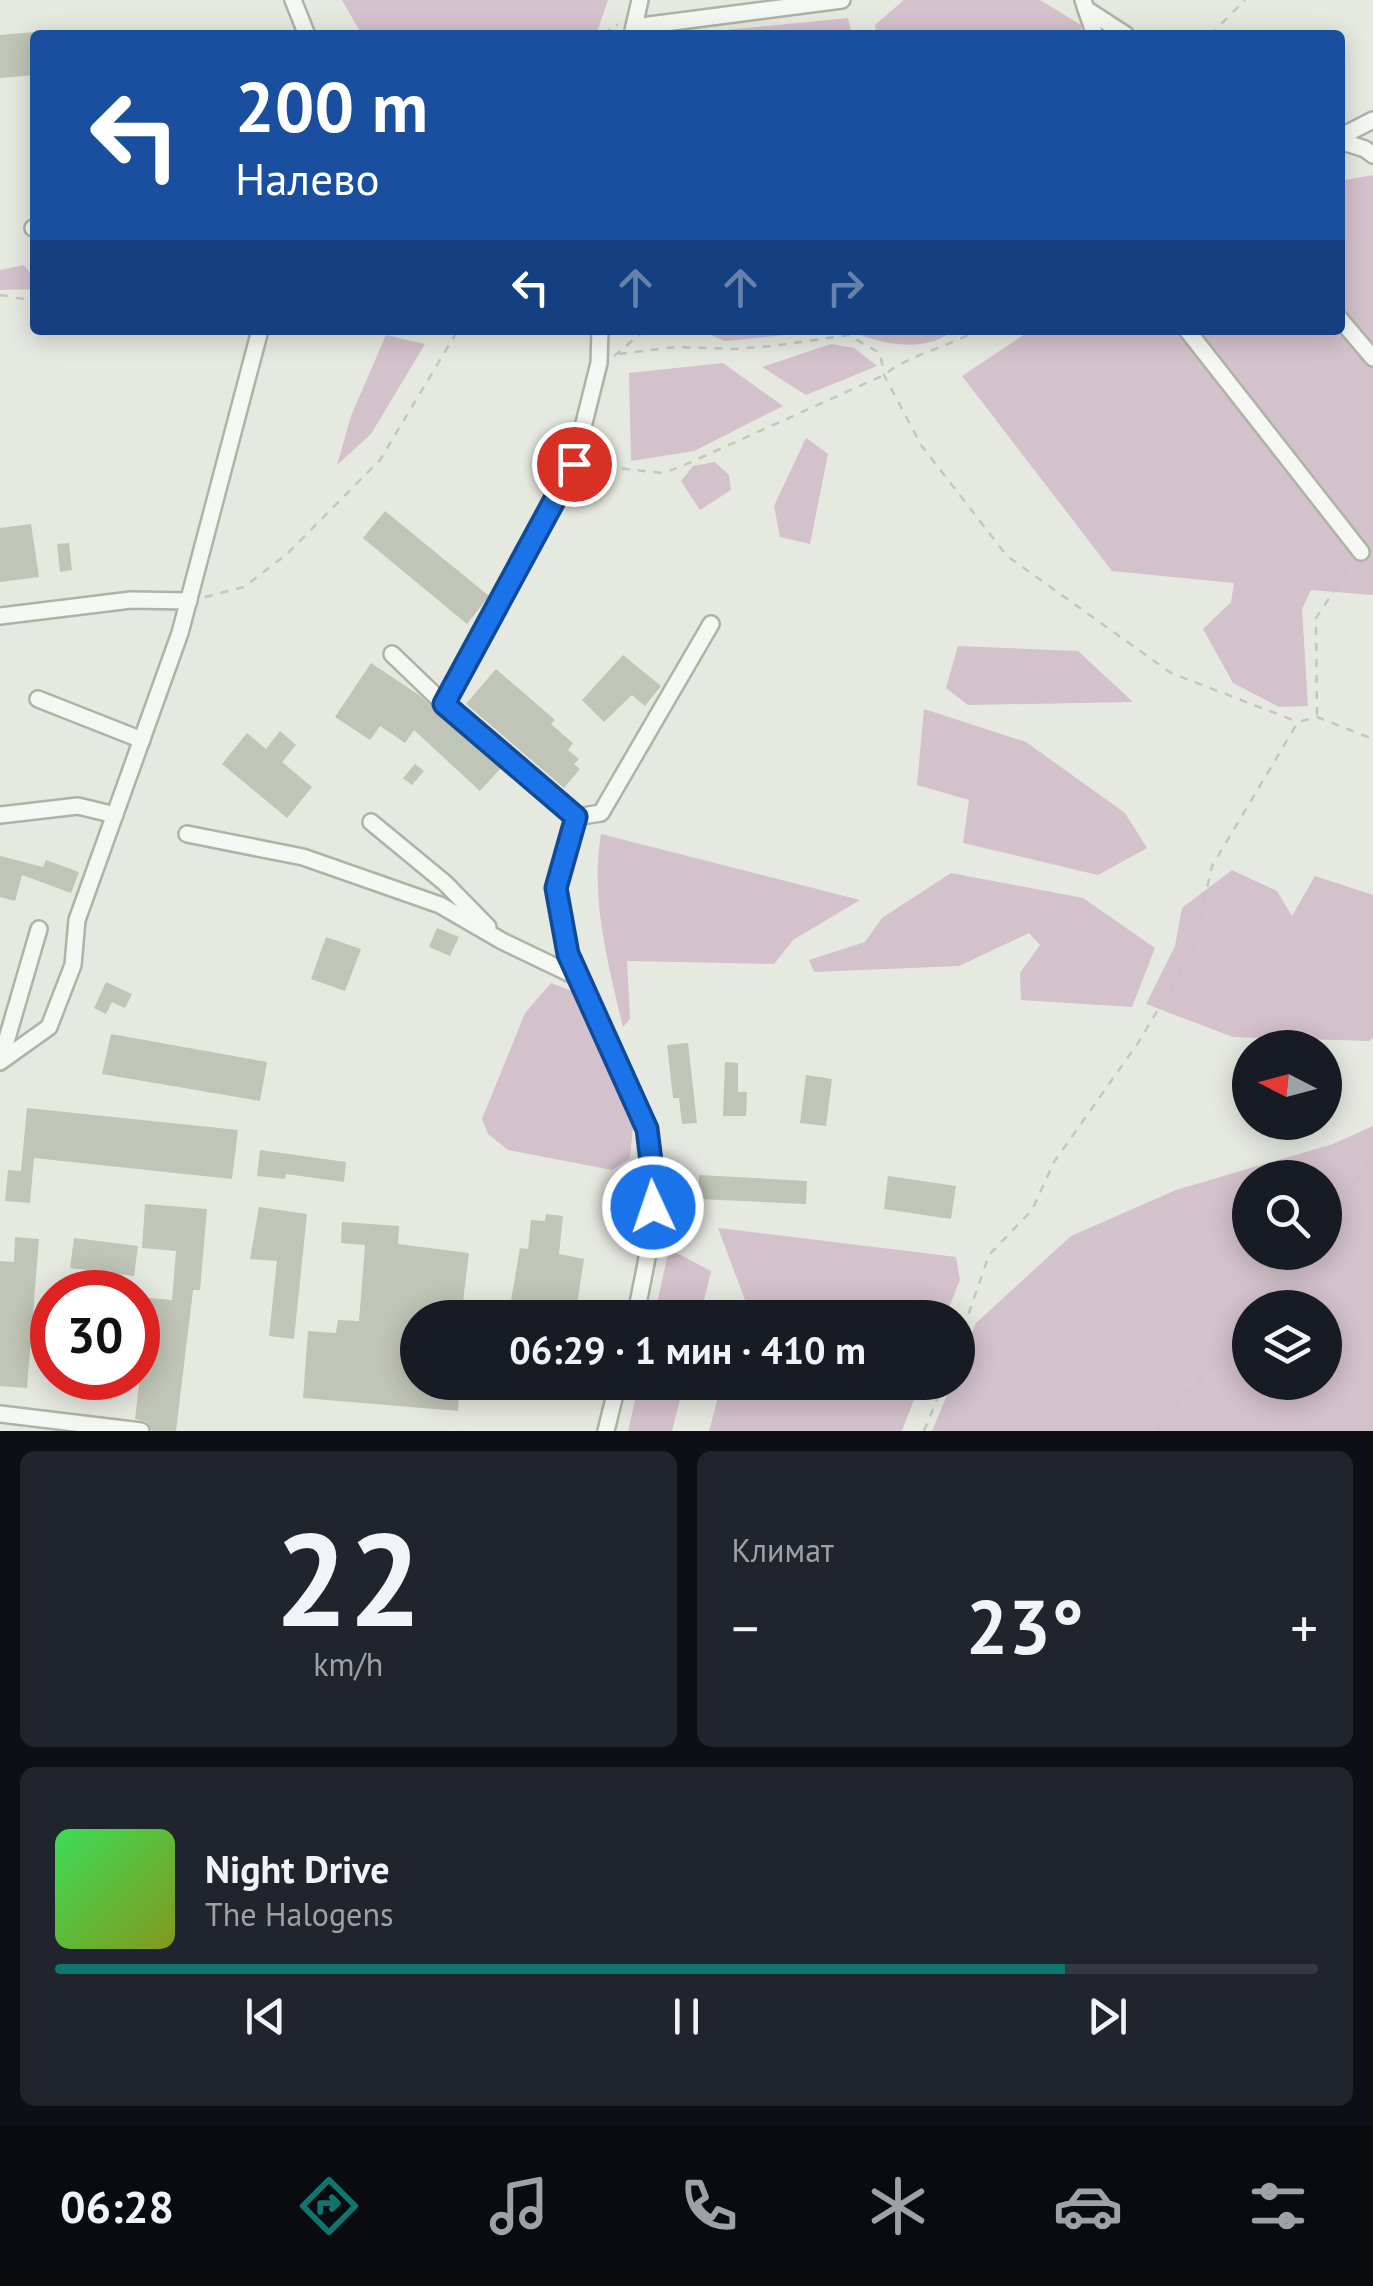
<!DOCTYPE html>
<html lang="ru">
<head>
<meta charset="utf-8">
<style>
  body { margin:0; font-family:"PT Sans",sans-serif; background:#20242c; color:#f1f3f6; height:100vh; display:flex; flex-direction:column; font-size:38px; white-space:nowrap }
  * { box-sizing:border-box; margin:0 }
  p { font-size:32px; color:#9ea1a6 }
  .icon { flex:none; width:55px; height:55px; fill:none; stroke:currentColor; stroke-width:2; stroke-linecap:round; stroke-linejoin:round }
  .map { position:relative; height:1431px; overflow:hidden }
  .sheet { display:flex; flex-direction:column; gap:20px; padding:20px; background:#0d0f14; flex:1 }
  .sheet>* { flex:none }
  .guide { position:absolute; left:30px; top:30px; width:1315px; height:305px; border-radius:10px; box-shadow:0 5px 25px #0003; background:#1a4fa0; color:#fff; overflow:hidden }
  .needle { width:65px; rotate:276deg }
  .tools { position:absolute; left:1232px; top:1030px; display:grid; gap:20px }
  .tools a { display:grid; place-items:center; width:110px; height:110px; border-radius:50%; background:#171b24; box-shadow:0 5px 25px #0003; font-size:50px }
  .speed { position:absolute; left:30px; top:1270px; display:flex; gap:20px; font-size:50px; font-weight:700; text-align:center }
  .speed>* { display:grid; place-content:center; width:130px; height:130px; border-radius:50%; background:#171b24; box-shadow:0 5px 25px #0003; line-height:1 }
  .speed .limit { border:15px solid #d22; background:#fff; color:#111 }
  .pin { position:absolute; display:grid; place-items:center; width:85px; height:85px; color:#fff; margin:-42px; border:5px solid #fff; border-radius:50%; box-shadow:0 2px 10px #0007 }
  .me { position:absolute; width:110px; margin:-55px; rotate:357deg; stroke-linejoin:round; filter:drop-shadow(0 0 8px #0008) }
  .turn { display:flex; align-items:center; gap:35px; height:210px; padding:0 40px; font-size:45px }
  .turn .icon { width:130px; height:130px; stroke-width:2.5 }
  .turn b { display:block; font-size:70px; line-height:85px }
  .lanes { display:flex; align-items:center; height:95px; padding:0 40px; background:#0003; justify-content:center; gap:50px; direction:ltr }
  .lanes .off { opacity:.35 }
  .big { font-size:75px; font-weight:700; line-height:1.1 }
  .sheet .tile { flex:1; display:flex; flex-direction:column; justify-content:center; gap:15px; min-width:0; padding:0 35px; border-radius:15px; background:#20242c }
  .sheet .dial { align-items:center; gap:0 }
  .dial b { font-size:130px; line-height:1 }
  .song { display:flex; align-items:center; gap:30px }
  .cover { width:120px; height:120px; border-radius:15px; background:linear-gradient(135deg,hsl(130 70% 55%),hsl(70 70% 35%)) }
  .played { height:10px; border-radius:5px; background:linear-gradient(90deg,#0f766e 80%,#363941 80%) }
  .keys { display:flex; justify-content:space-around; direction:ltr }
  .heat { display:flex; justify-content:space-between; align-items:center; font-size:55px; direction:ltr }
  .sheet .tiles { flex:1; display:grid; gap:20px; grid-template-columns:1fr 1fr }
  .tile:last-child { grid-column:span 2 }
  .trip { position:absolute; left:400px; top:1300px; width:575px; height:100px; border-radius:50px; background:#171b24; box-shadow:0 5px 25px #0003; font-weight:700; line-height:100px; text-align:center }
  .tab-bar { display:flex; height:160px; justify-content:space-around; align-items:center; background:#090b0e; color:#9ea1a6 }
  .tab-bar .icon { width:70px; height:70px }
  .tab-bar .active { color:#0f766e }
  .tab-bar b { font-size:45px; color:#f1f3f6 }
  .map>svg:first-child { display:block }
  .green { fill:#d3c1cb; fill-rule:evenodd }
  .building { fill:#c1c5b7 }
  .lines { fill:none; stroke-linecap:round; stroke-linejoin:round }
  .minor-casing { stroke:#aeb3a5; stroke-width:20 }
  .path { stroke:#c4c7bd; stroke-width:2.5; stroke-dasharray:8 8; stroke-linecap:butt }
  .minor { stroke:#f5f7f2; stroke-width:15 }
  .route-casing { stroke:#114b97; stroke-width:25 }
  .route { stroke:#1a73e8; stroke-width:18 }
</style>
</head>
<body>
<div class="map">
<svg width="1373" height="1431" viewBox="0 0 1373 1431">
  <rect width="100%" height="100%" fill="#e6e9e0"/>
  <g class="green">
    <polygon points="342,0 608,0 596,35 565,35 565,32 563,35 362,35"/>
    <polygon points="904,0 1040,0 1081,25 1082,35 877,35 875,25"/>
    <polygon points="848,18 852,35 674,35"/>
    <polygon points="1373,175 1373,595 1311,590 1302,609 1308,706 1279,707 1233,683 1203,629 1231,602 1234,583 1112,571 962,376 1031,330 1340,330 1340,181"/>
    <polygon points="24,265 35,280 35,289 0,290 0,270"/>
    <polygon points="699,330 837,330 725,341"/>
    <path d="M843,330H955C918,356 883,342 843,330Z"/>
    <polygon points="386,335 425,344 371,434 337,465 351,416"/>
    <polygon points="831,344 854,348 877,366 806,395 762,367"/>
    <polygon points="723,363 783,406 694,451 631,461 629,373"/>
    <polygon points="806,438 828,454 810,544 780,537 774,506"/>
    <polygon points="715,462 729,475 731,490 700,510 681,481 693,466"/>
    <polygon points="958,646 1078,651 1133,702 968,705 946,688"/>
    <polygon points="924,709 1026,742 1125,813 1147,848 1098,875 963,843 969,800 917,785"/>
    <path d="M601,834L860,900L793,940L774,964L627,961L630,1019L623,1027C608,964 590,898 601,834Z"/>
    <polygon points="1232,870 1277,891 1292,916 1315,876 1373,895 1373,1038 1369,1041 1233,1037 1146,1004 1175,946 1182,908"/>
    <polygon points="951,873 1083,898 1155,948 1132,1007 1021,1000 1020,973 1040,945 1029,933 959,966 814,972 809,960 865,942 882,918"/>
    <polygon points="551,983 582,995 635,1106 630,1158 612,1170 508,1150 488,1134 482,1119 525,1013"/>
    <path d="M1373,1126V1431H932L952,1383L958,1382V1369L976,1323L1071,1236L1176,1190L1333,1144ZM1250,1178H1325V1252H1250ZM1250,1308H1325V1382H1250Z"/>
    <polygon points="718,1228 956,1257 960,1280 945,1317 740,1317 745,1300"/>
    <polygon points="669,1249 711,1271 700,1317 654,1317"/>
    <polygon points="639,1383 684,1383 672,1431 628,1431"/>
    <polygon points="722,1383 722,1382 920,1383 902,1431 709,1431"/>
  </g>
  <g class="building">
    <polygon points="35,32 35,75 0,78 0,35"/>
    <polygon points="385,511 489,596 467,624 363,538"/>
    <polygon points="31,524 39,577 0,582 0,528"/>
    <polygon points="69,543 72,570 60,572 57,544"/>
    <polygon points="623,655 661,686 645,706 632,695 604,722 582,700"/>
    <polygon points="371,663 419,695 501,768 480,791 414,730 405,743 380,726 370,740 335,717"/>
    <polygon points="496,669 555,720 551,724 573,743 568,750 579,759 574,764 580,769 564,788 466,704"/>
    <polygon points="280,731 296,745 282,762 312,787 287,818 222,764 247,733 266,749"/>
    <polygon points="415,764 424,771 412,785 403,778"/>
    <polygon points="0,856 43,867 46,860 79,872 71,893 22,875 15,901 0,897"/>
    <polygon points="437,928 459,937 450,956 429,947"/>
    <polygon points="326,937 361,949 345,991 311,979"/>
    <polygon points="106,982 132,994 125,1008 112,1002 106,1014 94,1008"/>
    <polygon points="111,1034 267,1062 260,1101 102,1074"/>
    <polygon points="688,1043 697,1123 682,1124 679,1098 673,1098 667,1045"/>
    <polygon points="725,1062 738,1063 738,1092 747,1092 746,1116 723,1116"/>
    <polygon points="806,1075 832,1079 826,1126 800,1123"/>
    <polygon points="27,1108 238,1130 232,1179 34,1158 30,1203 5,1201 8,1170 21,1171"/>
    <polygon points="260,1150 346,1162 344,1182 286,1174 285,1179 257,1176"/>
    <polygon points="699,1175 807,1181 806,1204 698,1199"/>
    <polygon points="888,1176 956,1186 951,1219 884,1209"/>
    <polygon points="145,1204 207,1209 200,1290 193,1290 176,1431 152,1431 147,1422 135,1419 149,1298 172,1300 176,1251 142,1248"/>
    <polygon points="259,1207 307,1214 294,1339 269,1336 277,1261 250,1259"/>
    <polygon points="546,1214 563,1216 559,1254 584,1259 575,1318 508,1318 520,1248 528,1249 531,1220 545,1221"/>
    <polygon points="342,1222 399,1226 398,1244 469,1253 461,1318 418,1318 418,1382 460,1382 458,1411 303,1398 308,1331 336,1333 338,1320 359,1321 365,1245 341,1243"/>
    <polygon points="15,1237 39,1239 27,1388 0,1386 0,1261 14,1262"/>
    <polygon points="74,1238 138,1246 134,1276 70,1268"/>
  </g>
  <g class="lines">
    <defs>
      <g id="minor">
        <polyline points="293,0 307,35"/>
        <polyline points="1083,0 1086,9 1126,35"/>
        <polyline points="1086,9 1095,35"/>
        <polyline points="634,27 842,0"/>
        <polyline points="632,35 640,0"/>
        <polyline points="1340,137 1373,120"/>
        <polyline points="1340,141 1365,149 1373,155"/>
        <polyline points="33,228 35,228"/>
        <polyline points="1340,319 1373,358"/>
        <polyline points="600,330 599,363 574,463 444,704 576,817 601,813 711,624"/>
        <polyline points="1187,330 1361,552"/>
        <polyline points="0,616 131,600 189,601"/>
        <polyline points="392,654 444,704"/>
        <polyline points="38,699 142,740"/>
        <polyline points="0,815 78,806 115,815"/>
        <path d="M576,817C570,839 556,868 557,891C560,978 620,1047 646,1127C666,1189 647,1257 635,1318"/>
        <polyline points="371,822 445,883 488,927"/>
        <polyline points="187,834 303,857 440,905 502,941 577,977"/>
        <polyline points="1,1059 39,929"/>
        <polyline points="0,1062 49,1027 73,965 77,920 180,633 260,330"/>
        <polyline points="0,1414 141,1431"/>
        <polyline points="606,1431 618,1382"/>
      </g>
    </defs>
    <use href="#minor" class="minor-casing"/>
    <g class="path">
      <polyline points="605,35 613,25 618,25"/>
      <polyline points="1210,35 1245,0"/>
      <polyline points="0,295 35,301"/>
      <polyline points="619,354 675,347 734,349 773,346 848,335 880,353 884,375 921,445 1007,556 1171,673 1298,722"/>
      <polyline points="614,356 645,330"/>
      <path d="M590,465L662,473L680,467L884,375C910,354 947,348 977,330"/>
      <polyline points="205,597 244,587 287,554 380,460 458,330"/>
      <polyline points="1317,715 1316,618 1352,564"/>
      <polyline points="1325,1221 1373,1156"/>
      <polyline points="1256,1308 1298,1252"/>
      <polyline points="958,1344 989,1255 1032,1210 1054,1162 1138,1043 1192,953 1212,866 1298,722 1317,717 1373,739"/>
      <polyline points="924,1431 944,1382"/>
      <path d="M1155,1431C1184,1390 1226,1361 1250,1317"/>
    </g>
    <use href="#minor" class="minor"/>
  </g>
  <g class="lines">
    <defs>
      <polyline id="route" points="574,464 444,704 576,817 556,888 568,954 647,1129 654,1186 653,1207"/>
    </defs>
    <use href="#route" class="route-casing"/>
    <use href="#route" class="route"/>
  </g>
</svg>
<div class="tools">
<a><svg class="needle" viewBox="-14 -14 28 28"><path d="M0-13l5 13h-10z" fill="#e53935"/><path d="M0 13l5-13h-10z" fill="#9ea1a6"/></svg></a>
<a><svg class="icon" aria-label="search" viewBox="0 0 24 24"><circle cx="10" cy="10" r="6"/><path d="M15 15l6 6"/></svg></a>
<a><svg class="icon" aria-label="layers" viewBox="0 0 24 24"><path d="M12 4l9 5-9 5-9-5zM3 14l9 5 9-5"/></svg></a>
</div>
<div class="speed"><div class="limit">30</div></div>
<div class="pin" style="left:574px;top:464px;background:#d93025"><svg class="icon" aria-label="arrive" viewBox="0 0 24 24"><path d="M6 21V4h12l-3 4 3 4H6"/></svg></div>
<svg class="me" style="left:653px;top:1207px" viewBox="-20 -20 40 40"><circle r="17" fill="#1a73e8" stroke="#fff" stroke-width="3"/><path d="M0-11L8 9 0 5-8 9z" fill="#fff"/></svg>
<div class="trip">06:29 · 1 мин · 410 m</div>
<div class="guide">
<div class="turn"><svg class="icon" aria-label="left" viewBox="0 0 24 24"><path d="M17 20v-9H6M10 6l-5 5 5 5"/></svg><div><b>200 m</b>Налево</div></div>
<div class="lanes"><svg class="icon" aria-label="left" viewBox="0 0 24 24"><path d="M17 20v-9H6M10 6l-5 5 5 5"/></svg><svg class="icon off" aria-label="ahead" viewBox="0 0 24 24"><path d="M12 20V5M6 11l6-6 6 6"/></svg><svg class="icon off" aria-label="ahead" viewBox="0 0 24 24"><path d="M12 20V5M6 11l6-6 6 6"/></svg><svg class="icon off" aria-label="right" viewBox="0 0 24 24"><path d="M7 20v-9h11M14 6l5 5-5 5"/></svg></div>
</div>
</div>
<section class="sheet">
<div class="tiles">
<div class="tile dial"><b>22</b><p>km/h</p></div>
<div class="tile"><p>Климат</p>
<div class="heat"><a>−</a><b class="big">23°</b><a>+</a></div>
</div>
<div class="tile">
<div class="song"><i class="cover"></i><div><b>Night Drive</b><p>The Halogens</p></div></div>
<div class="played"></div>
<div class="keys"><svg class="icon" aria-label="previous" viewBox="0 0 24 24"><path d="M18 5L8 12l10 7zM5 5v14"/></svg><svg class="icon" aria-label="pause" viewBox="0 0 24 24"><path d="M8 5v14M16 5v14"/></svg><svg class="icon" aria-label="next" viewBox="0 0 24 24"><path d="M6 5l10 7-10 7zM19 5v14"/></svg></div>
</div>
</div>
</section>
<nav class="tab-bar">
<b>06:28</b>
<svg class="icon active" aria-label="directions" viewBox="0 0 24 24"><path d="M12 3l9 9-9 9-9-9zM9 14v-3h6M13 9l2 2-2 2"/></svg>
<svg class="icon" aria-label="music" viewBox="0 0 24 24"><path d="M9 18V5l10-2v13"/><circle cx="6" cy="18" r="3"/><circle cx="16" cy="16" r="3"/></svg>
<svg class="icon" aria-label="phone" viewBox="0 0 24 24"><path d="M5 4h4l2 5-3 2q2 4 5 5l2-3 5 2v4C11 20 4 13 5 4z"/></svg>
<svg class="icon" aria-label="climate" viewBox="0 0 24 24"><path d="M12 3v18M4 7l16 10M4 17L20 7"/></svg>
<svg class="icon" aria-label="car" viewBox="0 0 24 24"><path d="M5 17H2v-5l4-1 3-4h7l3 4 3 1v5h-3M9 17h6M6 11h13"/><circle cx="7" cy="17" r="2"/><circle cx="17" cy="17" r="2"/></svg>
<svg class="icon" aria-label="filters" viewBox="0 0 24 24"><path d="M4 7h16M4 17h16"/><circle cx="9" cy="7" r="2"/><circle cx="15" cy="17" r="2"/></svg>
</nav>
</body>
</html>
